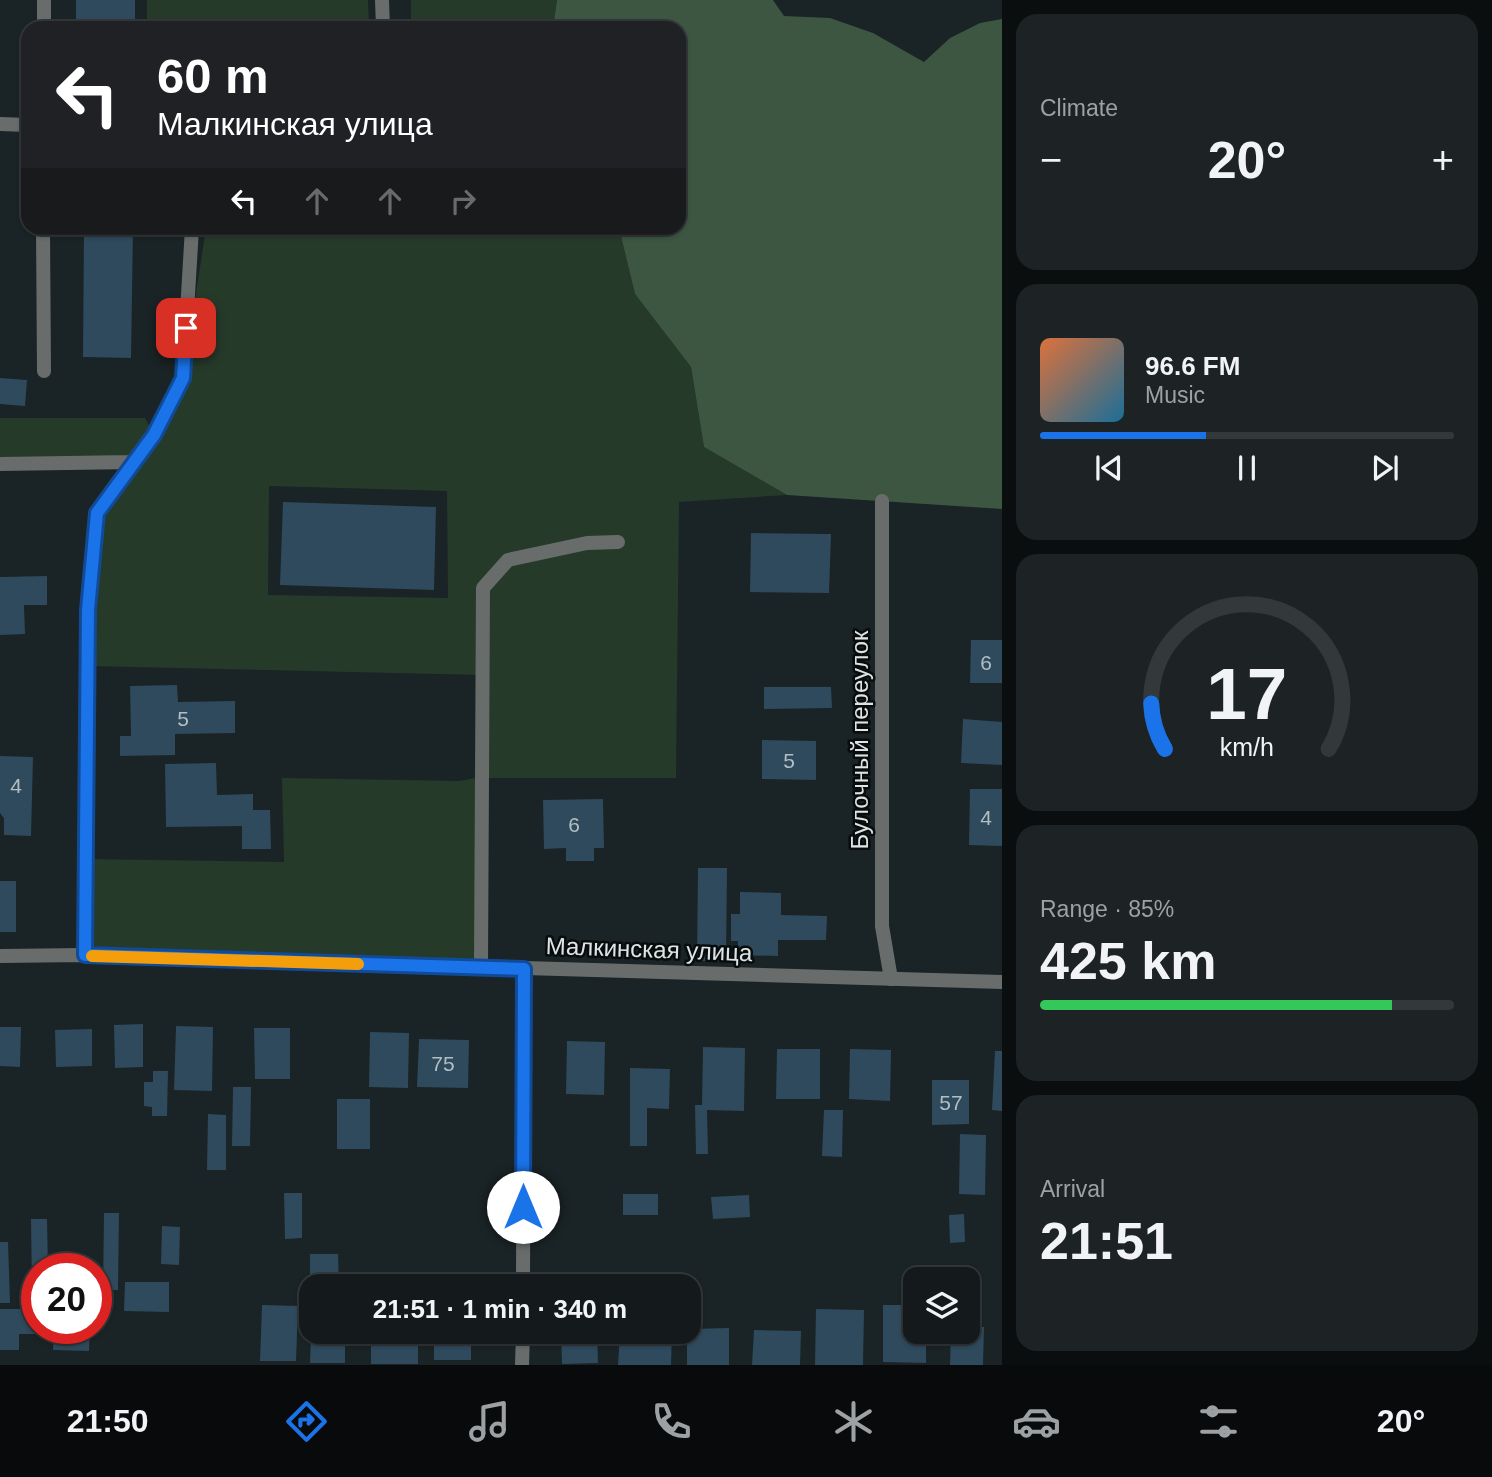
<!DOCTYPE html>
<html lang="en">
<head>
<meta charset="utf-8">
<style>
  body { margin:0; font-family:Helvetica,sans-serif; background:#1d2325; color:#f1f3f6; height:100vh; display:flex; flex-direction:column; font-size:26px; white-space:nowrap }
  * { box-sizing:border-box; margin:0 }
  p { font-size:23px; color:#9da1a3 }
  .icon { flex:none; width:38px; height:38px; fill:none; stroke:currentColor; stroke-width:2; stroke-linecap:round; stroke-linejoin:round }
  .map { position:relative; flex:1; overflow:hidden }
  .sheet { display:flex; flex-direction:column; gap:14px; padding:14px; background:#0b0e0f; width:490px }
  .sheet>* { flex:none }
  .banner { position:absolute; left:21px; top:21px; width:665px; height:214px; border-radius:21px; box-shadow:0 2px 5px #0004,0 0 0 2px #33383b; background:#202124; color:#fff; overflow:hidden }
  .buttons { position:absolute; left:903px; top:1267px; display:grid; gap:14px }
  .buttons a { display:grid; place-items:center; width:77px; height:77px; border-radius:14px; background:#141a1c; box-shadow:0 2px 5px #0004,0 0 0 2px #33383b; font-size:35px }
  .speed { position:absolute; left:21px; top:1253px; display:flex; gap:14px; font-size:35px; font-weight:700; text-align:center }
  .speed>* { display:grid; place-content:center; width:91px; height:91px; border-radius:50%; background:#141a1c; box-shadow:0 2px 5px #0004,0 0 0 2px #33383b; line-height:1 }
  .speed .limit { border:10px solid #d22; background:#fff; color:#111 }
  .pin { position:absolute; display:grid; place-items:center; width:60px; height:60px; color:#fff; margin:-30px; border-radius:14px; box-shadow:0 4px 10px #0006 }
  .me { position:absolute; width:77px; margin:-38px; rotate:0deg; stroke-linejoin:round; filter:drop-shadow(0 0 5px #0008) }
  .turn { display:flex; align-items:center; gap:24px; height:147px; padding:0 21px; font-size:32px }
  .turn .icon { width:91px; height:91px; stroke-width:2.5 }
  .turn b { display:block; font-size:49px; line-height:60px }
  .lanes { display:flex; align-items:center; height:66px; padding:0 21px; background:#0003; justify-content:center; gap:35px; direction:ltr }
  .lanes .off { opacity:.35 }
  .big { font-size:52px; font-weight:800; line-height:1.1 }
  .sheet .tile { flex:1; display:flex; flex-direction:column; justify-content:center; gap:10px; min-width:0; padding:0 24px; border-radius:21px; background:#1d2325 }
  .sheet .dial { align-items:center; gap:0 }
  .dial svg { height:182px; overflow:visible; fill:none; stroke:#33383b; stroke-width:7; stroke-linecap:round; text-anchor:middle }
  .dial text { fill:#f1f3f6; stroke:none }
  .song { display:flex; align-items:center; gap:21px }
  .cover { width:84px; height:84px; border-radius:10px; background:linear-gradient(135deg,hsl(20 70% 55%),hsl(200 70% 35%)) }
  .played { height:7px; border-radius:4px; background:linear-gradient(90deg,#1a73e8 40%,#33383b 40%) }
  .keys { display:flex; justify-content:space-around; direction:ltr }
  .heat { display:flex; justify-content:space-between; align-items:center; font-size:38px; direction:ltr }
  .charge { height:10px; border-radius:5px; background:linear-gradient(90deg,#34c759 85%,#33383b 0) }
  .trip { position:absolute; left:299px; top:1274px; width:402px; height:70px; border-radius:21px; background:#141a1c; box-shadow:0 2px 5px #0004,0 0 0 2px #33383b; font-weight:800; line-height:70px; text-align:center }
  .tab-bar { display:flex; height:112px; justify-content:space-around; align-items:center; background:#080a0b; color:#9da1a3 }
  .tab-bar .icon { width:49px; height:49px }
  .tab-bar .active { color:#1a73e8 }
  .tab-bar b { font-size:32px; color:#f1f3f6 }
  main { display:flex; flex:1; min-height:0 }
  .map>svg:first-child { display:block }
  .green { fill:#263a2a; fill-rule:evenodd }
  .forest { fill:#3c5642 }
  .building { fill:#2f4a5c }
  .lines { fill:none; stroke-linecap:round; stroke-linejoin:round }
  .service { stroke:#686d6c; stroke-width:14 }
  .minor { stroke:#686d6c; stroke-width:14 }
  .route-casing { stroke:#114b97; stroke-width:18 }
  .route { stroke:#1a73e8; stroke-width:12 }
  .slow { stroke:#f59e0b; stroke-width:12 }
  .labels { text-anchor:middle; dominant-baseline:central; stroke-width:5; stroke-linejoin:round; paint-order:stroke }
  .number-label { font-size:21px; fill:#b2bec3 }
  .street-label { font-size:24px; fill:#dee4e5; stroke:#080c0c }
</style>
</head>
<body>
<main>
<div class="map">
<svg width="1002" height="1365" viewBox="0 0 1002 1365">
  <rect width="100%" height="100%" fill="#1a2325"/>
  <g class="green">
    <polygon points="147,0 368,0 369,28 147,28"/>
    <polygon points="411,0 557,0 553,28 411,28"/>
    <path d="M206,228H619L635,294L691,367L704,447L787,495L679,502L676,778H481V968L84,955L85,859L284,862L282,778L459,781L481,777V675L88,666L97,513L134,462L0,464V418H145L154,435L183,378ZM269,486L447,491L448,598L268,595Z"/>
  </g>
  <polygon class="forest" points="557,0 773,0 784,16 830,18 873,33 924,62 950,38 980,23 1002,19 1002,509 787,495 704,447 691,367 635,294 619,228 679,228 679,28 553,28"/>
  <g class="building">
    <rect x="76" y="0" width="59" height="24"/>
    <polygon points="84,228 133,228 131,358 83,357"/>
    <polygon points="0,378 27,380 25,406 0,404"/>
    <polygon points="283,502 436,507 434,590 280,585"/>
    <polygon points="751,533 831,534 829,593 750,592"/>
    <polygon points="47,576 47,605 24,605 25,634 0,635 0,577"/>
    <polygon points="971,640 1002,640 1002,683 970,683"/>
    <polygon points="177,685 178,702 235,701 235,733 175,734 175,755 120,756 120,736 131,736 130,686"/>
    <polygon points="764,687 831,687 832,708 764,709"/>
    <polygon points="963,719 1002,722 1002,765 961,763"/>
    <polygon points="762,740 816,741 816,780 762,779"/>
    <polygon points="0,756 33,757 31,836 4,835 4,818 0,813"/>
    <polygon points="216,763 217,795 253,794 253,810 270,810 271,849 242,849 242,826 166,827 165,764"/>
    <polygon points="970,789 1002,789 1002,846 969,845"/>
    <polygon points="603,799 604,848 594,848 594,861 566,861 566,848 544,849 543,800"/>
    <polygon points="698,868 727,868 726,961 697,961"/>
    <rect x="0" y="881" width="16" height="51"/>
    <polygon points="740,892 781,893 781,915 827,916 826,940 778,940 778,956 738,955 738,941 731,941 731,914 740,914"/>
    <polygon points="143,1024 143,1067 115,1068 114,1025"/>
    <polygon points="176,1026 213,1027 212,1091 174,1090"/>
    <polygon points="0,1027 21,1027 20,1067 0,1066"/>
    <polygon points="254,1028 290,1028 290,1079 255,1079"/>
    <polygon points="92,1029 92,1066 56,1067 55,1030"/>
    <polygon points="370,1032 409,1033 408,1088 369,1087"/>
    <polygon points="419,1039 469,1040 468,1088 417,1087"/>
    <polygon points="567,1041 605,1042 604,1095 566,1094"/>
    <polygon points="703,1047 745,1048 744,1111 707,1110 708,1154 696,1154 695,1105 702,1105"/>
    <polygon points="777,1049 820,1049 820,1099 776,1099"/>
    <polygon points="850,1049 891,1050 890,1101 849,1099"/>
    <polygon points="995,1051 1002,1051 1002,1111 992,1110"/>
    <polygon points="630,1068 670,1069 669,1109 647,1108 647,1146 630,1146"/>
    <polygon points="153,1071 168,1071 167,1116 152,1116 152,1107 144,1106 144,1082 153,1082"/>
    <polygon points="932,1080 969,1080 969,1124 932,1125"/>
    <polygon points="233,1087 251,1087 250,1146 232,1146"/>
    <rect x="337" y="1099" width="33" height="50"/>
    <polygon points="824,1110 843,1110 842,1157 822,1156"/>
    <polygon points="208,1114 226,1115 226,1170 207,1170"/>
    <polygon points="960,1134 986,1135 985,1195 959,1194"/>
    <polygon points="284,1193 302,1193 302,1238 285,1239"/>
    <rect x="623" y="1194" width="35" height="21"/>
    <polygon points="749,1195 750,1217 713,1219 711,1197"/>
    <polygon points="104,1213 119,1213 118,1290 103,1290"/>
    <polygon points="964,1214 965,1242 950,1243 949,1215"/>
    <polygon points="31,1219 47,1219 48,1269 37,1269 37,1290 32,1290"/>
    <polygon points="162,1226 180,1227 179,1265 161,1264"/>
    <polygon points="0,1242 8,1242 10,1303 0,1303"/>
    <polygon points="310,1254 338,1254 339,1286 310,1286"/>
    <polygon points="125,1282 169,1282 169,1312 124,1311"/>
    <polygon points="262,1305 298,1306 296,1361 260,1361"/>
    <polygon points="883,1305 915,1305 915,1332 926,1332 926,1363 883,1362"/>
    <polygon points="0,1309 35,1309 35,1334 19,1334 19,1350 0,1350"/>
    <polygon points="816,1309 864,1310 863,1365 815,1365"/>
    <polygon points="968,1326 984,1327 983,1365 950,1365 951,1332 968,1332"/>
    <polygon points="54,1328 90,1328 89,1351 53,1350"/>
    <polygon points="729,1328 729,1365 687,1365 687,1332 690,1332 690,1329"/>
    <polygon points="754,1330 801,1331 800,1365 752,1365"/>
    <polygon points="311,1332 345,1332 345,1363 310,1363"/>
    <rect x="371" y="1332" width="47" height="32"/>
    <rect x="434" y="1332" width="37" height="28"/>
    <polygon points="561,1332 597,1332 598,1363 562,1364"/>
    <polygon points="620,1332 672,1332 671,1365 618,1365"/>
  </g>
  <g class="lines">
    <g class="service">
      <polyline points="44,28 44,0"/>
      <polyline points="43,228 44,371"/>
      <polyline points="0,464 134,462 154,435 183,378 192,228"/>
      <polyline points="523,1286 524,969"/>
      <polyline points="522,1365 523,1332"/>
    </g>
    <g class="minor">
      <polyline points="382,0 383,28"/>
      <polyline points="0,124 28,125"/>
      <polyline points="882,501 882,926 891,979"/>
      <polyline points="84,955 88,610 97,513 134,462"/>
      <polyline points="0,956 84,955 1002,982"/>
      <polyline points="481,968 483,588 508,560 587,543 618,542"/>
    </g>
  </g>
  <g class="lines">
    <defs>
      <polyline id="route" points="186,328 183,378 154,435 97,513 88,610 85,955 524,969 523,1207"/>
    </defs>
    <use href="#route" class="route-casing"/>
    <use href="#route" class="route"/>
    <polyline class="slow" points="92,956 358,964"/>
  </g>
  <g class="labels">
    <g class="number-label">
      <text x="986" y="662">6</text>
      <text x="183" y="718">5</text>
      <text x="789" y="760">5</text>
      <text x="16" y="785">4</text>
      <text x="986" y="817">4</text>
      <text x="574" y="824">6</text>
      <text x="443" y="1063">75</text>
      <text x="951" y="1102">57</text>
    </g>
    <g class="street-label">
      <text transform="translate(859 740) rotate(-90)">Булочный переулок</text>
      <text transform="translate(649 949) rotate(2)">Малкинская улица</text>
    </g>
  </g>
</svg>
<div class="buttons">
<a><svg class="icon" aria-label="layers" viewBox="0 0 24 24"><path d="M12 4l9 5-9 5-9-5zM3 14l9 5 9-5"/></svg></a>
</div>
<div class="speed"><div class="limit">20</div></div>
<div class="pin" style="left:186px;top:328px;background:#d93025"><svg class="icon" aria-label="arrive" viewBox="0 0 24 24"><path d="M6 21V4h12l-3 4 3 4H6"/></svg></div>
<svg class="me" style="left:523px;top:1207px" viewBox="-20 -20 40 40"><circle r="19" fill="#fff"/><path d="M0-13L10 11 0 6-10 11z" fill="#1a73e8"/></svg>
<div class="trip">21:51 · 1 min · 340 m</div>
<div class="banner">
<div class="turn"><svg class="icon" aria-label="left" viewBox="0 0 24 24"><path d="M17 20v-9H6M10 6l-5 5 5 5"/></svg><div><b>60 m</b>Малкинская улица</div></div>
<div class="lanes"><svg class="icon" aria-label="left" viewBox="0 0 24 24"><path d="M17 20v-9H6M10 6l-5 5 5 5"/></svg><svg class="icon off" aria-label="ahead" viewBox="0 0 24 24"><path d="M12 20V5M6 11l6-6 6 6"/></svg><svg class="icon off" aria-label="ahead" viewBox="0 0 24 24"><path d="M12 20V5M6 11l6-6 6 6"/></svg><svg class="icon off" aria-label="right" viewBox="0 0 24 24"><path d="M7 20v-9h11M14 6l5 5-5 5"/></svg></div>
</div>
</div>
<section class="sheet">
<div class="tile"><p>Climate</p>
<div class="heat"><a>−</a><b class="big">20°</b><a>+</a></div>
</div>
<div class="tile">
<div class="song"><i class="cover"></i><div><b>96.6 FM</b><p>Music</p></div></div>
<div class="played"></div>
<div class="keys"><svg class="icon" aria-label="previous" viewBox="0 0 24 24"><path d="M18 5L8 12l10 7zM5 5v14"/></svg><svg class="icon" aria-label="pause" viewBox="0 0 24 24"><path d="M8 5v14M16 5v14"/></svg><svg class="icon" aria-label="next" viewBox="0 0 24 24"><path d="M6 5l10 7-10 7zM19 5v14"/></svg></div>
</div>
<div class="tile dial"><svg viewBox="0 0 100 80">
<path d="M14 69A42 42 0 1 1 86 69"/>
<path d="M14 69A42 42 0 0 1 8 49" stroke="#1a73e8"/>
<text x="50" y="56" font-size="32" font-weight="700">17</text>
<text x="50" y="72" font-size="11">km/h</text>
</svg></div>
<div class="tile"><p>Range · 85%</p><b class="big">425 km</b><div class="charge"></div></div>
<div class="tile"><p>Arrival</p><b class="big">21:51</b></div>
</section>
</main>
<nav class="tab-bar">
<b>21:50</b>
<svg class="icon active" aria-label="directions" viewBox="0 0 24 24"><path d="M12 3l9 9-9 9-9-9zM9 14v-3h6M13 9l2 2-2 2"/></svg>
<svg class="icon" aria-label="music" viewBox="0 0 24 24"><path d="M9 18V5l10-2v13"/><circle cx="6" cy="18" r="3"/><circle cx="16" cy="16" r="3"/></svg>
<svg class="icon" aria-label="phone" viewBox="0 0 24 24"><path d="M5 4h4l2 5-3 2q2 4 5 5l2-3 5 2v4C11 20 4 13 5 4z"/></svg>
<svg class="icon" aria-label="climate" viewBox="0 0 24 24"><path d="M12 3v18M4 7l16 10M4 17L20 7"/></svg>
<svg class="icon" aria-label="car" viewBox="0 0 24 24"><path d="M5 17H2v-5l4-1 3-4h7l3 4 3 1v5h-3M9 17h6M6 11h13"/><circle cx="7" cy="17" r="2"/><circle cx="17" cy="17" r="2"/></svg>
<svg class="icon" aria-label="filters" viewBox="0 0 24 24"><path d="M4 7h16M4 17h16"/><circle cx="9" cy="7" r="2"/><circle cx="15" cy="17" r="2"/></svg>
<b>20°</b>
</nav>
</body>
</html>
